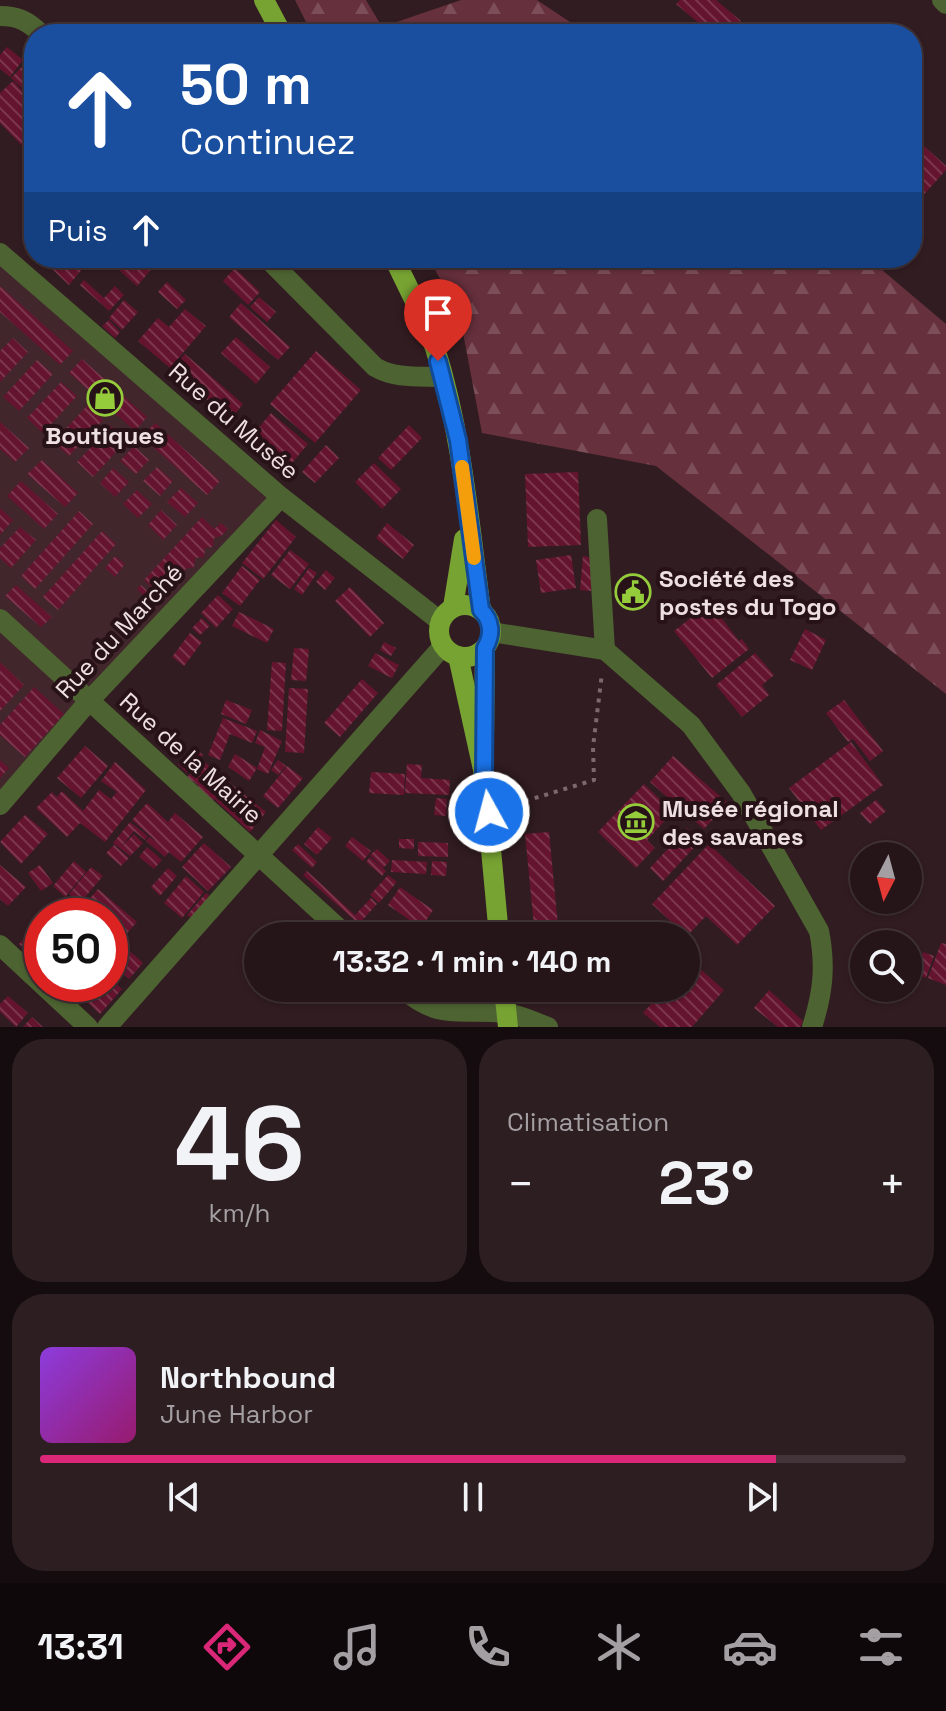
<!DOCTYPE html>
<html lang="fr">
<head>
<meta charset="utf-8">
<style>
  body { margin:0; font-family:"Space Grotesk",sans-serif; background:#2d1e22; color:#f1f3f6; height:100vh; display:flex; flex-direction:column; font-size:30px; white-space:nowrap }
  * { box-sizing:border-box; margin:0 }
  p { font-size:26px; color:#a39fa2 }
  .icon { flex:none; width:44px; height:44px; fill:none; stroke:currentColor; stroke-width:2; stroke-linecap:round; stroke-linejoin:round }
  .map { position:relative; height:1027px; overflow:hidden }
  .details { display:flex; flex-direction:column; gap:12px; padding:12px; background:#140c0e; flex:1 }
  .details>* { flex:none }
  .top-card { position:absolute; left:24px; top:24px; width:898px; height:244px; border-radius:32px; box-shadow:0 2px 6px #0004,0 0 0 2px #423438; background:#1a4fa0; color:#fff; overflow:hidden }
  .needle { width:52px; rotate:186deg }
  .fabs { position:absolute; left:850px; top:842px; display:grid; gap:16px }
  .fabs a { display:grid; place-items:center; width:72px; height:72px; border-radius:50%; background:#251519; box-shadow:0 2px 6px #0004,0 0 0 2px #423438; font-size:40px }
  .speed { position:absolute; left:24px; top:898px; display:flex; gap:16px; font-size:40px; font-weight:700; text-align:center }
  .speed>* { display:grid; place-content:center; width:104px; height:104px; border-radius:50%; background:#251519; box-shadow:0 2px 6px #0004,0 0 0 2px #423438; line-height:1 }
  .speed .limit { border:12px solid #d22; background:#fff; color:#111 }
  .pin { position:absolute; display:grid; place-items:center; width:68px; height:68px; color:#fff; margin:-82px -34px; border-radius:50% 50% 50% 0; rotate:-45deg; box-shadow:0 0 8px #0007 }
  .pin .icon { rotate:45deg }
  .me { position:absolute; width:88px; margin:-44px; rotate:353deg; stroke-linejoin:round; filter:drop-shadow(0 0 6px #0008) }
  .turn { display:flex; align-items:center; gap:28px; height:168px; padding:0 24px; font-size:36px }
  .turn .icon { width:104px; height:104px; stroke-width:2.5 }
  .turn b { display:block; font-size:56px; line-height:68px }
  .then { display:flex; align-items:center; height:76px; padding:0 24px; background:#0003; gap:16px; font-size:30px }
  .big { font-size:60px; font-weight:600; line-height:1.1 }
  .details .tile { flex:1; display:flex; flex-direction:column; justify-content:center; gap:12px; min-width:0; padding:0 28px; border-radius:32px; background:#2d1e22 }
  .details .dial { align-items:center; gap:0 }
  .dial b { font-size:104px; line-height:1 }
  .song { display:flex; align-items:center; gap:24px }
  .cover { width:96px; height:96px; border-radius:12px; background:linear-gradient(135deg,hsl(270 70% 55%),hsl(320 70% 35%)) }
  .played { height:8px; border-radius:4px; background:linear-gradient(90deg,#db2777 85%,#423438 85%) }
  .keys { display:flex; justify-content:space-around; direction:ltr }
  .heat { display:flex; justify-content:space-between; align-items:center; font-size:44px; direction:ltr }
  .details .tiles { flex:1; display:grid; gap:12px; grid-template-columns:1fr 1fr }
  .tile:last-child { grid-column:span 2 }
  .trip { position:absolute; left:244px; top:922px; width:456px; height:80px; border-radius:40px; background:#251519; box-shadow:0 2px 6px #0004,0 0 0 2px #423438; font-weight:600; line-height:80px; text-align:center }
  .dock { display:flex; height:128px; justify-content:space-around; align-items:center; background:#0f080a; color:#a39fa2 }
  .dock .icon { width:56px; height:56px }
  .dock .current { color:#db2777 }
  .dock b { font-size:36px; color:#f1f3f6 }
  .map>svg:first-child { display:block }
  .built { fill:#41262c }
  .forest { fill:url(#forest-firs) }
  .building { fill:url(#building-back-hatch) }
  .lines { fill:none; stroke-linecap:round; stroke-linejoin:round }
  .path { stroke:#7c696d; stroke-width:4; stroke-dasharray:4 6; stroke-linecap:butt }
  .minor { stroke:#4d6331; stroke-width:20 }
  .major { stroke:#77a332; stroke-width:20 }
  .route-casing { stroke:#114b97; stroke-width:20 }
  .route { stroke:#1a73e8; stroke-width:14 }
  .slow { stroke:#f59e0b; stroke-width:14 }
  .labels { text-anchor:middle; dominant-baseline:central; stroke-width:8; stroke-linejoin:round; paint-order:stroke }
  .street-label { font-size:24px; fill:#eedfe1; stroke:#271317 }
  .poi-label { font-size:24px; font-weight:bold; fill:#eedfe1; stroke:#271317; text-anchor:start }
</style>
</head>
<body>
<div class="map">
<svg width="946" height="1027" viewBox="0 0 946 1027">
  <defs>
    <pattern id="forest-firs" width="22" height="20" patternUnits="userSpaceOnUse" patternTransform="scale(2)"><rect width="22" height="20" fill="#66303d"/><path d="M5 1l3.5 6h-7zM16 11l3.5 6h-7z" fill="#7c4e59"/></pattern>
    <pattern id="building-back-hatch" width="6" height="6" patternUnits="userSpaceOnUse" patternTransform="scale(2)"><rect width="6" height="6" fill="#65142f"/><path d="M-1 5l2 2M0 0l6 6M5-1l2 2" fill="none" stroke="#7b364d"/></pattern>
  </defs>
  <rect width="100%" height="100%" fill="#311c21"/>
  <polygon class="built" points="0,260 281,497 0,805"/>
  <g class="forest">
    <polygon points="295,0 366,0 382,27 461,0 537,0 588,34 312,34"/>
    <polygon points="429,258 868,258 946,324 946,694 656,466 482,433 460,317"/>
  </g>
  <g class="building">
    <polygon points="680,0 716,0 741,21 730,34 712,34 676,4"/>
    <polygon points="7,47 23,60 10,77 0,69 0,55"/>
    <polygon points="29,59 34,63 34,95 32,97 11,78"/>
    <polygon points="13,81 34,103 34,158 0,123 0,93"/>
    <polygon points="924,146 946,166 946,170 919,200 912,194 912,150 917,154"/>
    <polygon points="59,258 78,258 76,260 84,267 69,285 51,268"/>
    <polygon points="111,258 161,258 137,286 109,261"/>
    <polygon points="235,268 260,292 248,305 223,281"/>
    <polygon points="84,280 104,298 115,286 124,295 109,311 80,285"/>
    <polygon points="167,282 186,300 177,309 158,292"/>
    <polygon points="0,286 73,351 60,365 0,312"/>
    <polygon points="259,297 276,312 267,322 250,307"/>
    <polygon points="124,300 138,312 122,330 109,318"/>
    <polygon points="241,303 290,347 278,360 229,317"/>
    <polygon points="185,309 206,326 170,368 138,341 158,318 169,327"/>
    <polygon points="109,320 120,332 115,338 102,326"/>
    <polygon points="236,337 270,367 256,384 221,353"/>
    <polygon points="13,338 28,352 0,382 0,351"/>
    <polygon points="316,351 361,390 315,443 270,404"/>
    <polygon points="185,354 243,404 230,420 172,369"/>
    <polygon points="82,359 147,417 135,431 69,373"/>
    <polygon points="37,360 53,374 19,411 3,397"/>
    <polygon points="61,382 77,396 43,433 27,418"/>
    <polygon points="88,405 103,420 69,456 53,442"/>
    <polygon points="271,413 308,444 292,463 255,432"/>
    <polygon points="0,422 29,448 15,462 0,449"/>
    <polygon points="155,423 220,481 207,495 142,437"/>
    <polygon points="409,425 422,438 391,470 378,458"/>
    <polygon points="111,426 127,440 93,477 77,462"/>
    <polygon points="326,445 339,458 315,483 302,472"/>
    <polygon points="134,446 149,460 136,474 120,461"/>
    <polygon points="42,460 78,493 65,507 27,474"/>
    <polygon points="374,463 401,489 382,509 355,482"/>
    <polygon points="157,467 173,481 160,496 143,481"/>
    <polygon points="113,468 129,482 115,497 100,483"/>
    <polygon points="578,472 581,545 528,547 525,474"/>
    <polygon points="21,481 58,514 44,529 7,496"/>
    <polygon points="181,488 198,503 185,517 167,502"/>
    <polygon points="137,490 152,504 138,518 123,504"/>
    <polygon points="0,508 13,520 0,535"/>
    <polygon points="161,510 177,525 163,540 148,525"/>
    <polygon points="79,511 93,524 35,589 21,576"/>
    <polygon points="202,517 214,529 221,523 228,529 221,536 214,538 213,547 205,548 204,557 195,558 194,567 185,569 183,578 176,579 175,589 167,590 166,598 159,606 156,603 153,605 137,589 141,585 154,597 158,593 144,580"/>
    <polygon points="276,520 296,537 263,579 242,563"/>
    <polygon points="387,523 414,545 403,559 376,538"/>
    <polygon points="20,527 36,540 11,568 0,558 0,548"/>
    <polygon points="102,531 116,544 58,610 43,597"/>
    <polygon points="290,550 309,564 290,589 271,575"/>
    <polygon points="571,555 576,588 541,593 536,560"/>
    <polygon points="115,556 125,564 115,577 105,568"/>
    <polygon points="583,556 595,558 591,591 580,590"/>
    <polygon points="242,566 260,580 240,606 222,593"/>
    <polygon points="309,568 317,573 302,595 294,589"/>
    <polygon points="326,570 335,578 325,590 316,582"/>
    <polygon points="16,585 52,617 41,627 5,596"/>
    <polygon points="350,587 384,623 370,637 335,601"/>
    <polygon points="218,595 233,609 216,628 201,613"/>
    <polygon points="710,603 739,641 742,639 749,649 712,678 674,631"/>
    <polygon points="239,612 274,629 267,643 232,626"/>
    <polygon points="202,618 210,626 200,635 192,628"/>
    <polygon points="805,629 826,640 812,670 790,660"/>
    <polygon points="190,633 202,642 184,666 172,657"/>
    <polygon points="384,642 396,648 391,656 380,650"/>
    <polygon points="294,648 309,649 306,681 291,680"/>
    <polygon points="375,653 399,665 392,678 368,666"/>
    <polygon points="755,653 774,675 762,685 769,695 742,717 716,685"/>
    <polygon points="0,662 24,685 0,711"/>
    <polygon points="272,662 286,663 282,731 267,730"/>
    <polygon points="362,679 378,693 340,737 324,723"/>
    <polygon points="34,687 64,714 25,757 0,735 0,725"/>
    <polygon points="289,688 308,689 304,753 285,752"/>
    <polygon points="226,700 252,710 246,724 221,714"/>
    <polygon points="844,700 883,751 870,761 853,739 848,742 826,713"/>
    <polygon points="223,718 257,731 252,743 230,734 220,760 208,755"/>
    <polygon points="260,730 282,741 268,774 257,769 265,747 255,743"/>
    <polygon points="851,742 883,785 821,830 789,788"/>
    <polygon points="85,746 108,766 81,798 57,778"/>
    <polygon points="194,747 203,755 187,773 178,764"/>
    <polygon points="235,754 257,768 249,781 228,767"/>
    <polygon points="673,756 728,803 704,829 650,782"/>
    <polygon points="0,760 9,768 0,778"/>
    <polygon points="202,760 266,812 250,832 214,799 209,804 195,792 199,786 193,781 188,787 183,782"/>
    <polygon points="278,760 286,766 278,775 271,770"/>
    <polygon points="115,762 146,790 105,842 80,823 67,837 36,808 52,792 57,797 62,791 83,811 99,790 111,799 117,792 101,781"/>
    <polygon points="407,764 422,765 421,778 450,780 449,795 405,793"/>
    <polygon points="287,766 303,778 278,808 263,796"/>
    <polygon points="371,772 405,774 404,795 369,793"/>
    <polygon points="644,784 673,812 647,840 655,848 636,868 598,832"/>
    <polygon points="436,798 447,799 446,816 434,815"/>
    <polygon points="876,800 886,811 870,824 860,813"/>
    <polygon points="147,803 168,822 175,813 203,837 181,862 169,852 165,857 146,841 149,837 156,841 132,820"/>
    <polygon points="25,815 48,834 21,864 0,842"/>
    <polygon points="130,822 148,836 145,840 134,831 121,847 134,834 143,843 130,856 113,843"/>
    <polygon points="318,827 332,838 317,855 304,844"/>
    <polygon points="687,828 701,840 663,881 650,868"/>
    <polygon points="549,832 559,936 535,936 525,834"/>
    <polygon points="352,837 371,851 363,861 345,846"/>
    <polygon points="399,839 414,839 414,849 399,848"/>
    <polygon points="418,842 448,843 448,857 418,856"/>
    <polygon points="204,843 231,867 208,891 182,867"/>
    <polygon points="298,844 317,862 312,868 292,850"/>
    <polygon points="709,844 775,906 737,945 706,916 687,936 652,904"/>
    <polygon points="114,845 129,858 121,866 106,853"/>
    <polygon points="147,847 162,860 154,869 139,857"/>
    <polygon points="377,849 390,861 383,868 370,855"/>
    <polygon points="370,857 386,871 382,876 366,862"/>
    <polygon points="392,860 427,862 426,874 391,872"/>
    <polygon points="74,861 86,872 65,897 53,886"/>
    <polygon points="432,861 447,862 446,876 431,875"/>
    <polygon points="0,865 26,887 8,906 0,899"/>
    <polygon points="40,865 53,883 41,891 28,873"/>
    <polygon points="91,867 103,876 80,903 69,894"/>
    <polygon points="168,868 177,876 160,896 151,887"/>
    <polygon points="307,871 355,915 371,898 377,904 359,924 303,875"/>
    <polygon points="388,875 397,882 379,903 370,895"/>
    <polygon points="186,876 204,892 182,918 164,903"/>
    <polygon points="400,887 433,910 421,928 388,905"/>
    <polygon points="98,889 137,922 122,939 110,929 110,916 95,916 83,906"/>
    <polygon points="206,893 212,898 195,921 187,915"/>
    <polygon points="34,926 42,933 42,963 19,944"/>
    <polygon points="304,928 312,936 295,936"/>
    <polygon points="110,933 143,963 129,979 110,963"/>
    <polygon points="941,943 946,944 946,985 928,978"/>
    <polygon points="923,952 934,956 926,978 916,974"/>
    <polygon points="690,960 724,990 692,1027 660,1027 643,1013 665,988 686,988 686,964"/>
    <polygon points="110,978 122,989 100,1014 67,984 110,984"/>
    <polygon points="769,990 803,1021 801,1027 778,1027 754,1008"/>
    <polygon points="8,996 28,1013 16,1027 0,1012 0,1004"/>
    <polygon points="32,1017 43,1027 23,1027"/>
  </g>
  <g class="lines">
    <polyline class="path" points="506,807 594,780 593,747 602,673"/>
    <g class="minor">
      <polyline points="942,0 946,4"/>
      <path d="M0,16C18,16 28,21 41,34"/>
      <polyline points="0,253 281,497 440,621"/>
      <path d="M267,258L375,367C395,379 420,376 443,377"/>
      <polyline points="597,519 605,650"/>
      <polyline points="0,619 347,936"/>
      <path d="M491,632L605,650L691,725L741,793L819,931C826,966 823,993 812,1027"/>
      <polyline points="0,805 89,701 281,497"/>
      <polyline points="0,945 88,1027"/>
      <path d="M402,988C439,1022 461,1008 505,1013C519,1014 534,1022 548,1027"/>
      <polyline points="107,1027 443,646"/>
    </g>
    <g class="major">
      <polyline points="264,0 282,34"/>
      <path d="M394,258C408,288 424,317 435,348C462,433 469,522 481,610"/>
      <circle cx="465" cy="631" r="26"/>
      <polyline points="453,607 464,539"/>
      <polyline points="458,656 484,774 499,936"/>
      <polyline points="484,738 485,648"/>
      <polyline points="504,988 508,1027"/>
    </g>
  </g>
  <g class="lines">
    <defs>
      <path id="route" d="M438,361L458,440L481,610C492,621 493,634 485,648L484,774L489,812"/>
    </defs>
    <use href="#route" class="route-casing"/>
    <use href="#route" class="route"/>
    <polyline class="slow" points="462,467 474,558"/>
  </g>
  <defs>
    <symbol id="shop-ring" viewBox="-11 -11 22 22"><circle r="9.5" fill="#271317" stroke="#94cc3b" stroke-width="1.5"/><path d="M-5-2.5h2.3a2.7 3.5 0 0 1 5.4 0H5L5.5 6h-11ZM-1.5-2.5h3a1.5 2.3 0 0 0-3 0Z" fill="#94cc3b"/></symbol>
    <symbol id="civic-ring" viewBox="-11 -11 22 22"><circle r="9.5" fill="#271317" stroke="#94cc3b" stroke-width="1.5"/><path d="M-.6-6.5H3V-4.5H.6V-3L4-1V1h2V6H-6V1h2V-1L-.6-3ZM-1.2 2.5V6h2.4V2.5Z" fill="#94cc3b"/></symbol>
    <symbol id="museum-ring" viewBox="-11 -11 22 22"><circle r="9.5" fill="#271317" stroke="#94cc3b" stroke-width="1.5"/><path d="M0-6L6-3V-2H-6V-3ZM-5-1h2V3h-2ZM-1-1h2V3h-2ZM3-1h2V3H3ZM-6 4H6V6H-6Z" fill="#94cc3b"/></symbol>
  </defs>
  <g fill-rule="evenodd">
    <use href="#shop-ring" x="85" y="378" width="40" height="40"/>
    <use href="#civic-ring" x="613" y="572" width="40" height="40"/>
    <use href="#museum-ring" x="616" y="802" width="40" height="40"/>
  </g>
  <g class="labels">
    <g class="street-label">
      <text transform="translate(234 421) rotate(41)">Rue du Musée</text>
      <text transform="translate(119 631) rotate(-47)">Rue du Marché</text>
      <text transform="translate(191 758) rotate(42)">Rue de la Mairie</text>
    </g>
    <g class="poi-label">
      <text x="105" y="435" text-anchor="middle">Boutiques</text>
      <text x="659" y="578">Société des<tspan x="659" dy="28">postes du Togo</tspan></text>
      <text x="662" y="808">Musée régional<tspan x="662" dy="28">des savanes</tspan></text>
    </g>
  </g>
</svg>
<div class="fabs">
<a><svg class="needle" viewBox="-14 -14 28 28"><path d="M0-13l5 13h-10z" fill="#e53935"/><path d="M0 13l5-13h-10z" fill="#a39fa2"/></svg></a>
<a><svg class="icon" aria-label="search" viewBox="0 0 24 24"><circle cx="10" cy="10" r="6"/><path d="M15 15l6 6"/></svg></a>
</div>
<div class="speed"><div class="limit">50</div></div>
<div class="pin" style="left:438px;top:361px;background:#d93025"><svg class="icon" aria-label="arrive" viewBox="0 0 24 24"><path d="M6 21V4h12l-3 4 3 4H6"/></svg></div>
<svg class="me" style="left:489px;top:812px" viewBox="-20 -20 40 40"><circle r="17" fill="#1a73e8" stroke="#fff" stroke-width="3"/><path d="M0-11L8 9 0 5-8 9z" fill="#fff"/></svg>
<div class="trip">13:32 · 1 min · 140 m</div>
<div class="top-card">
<div class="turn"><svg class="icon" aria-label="ahead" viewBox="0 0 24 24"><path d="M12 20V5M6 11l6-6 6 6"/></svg><div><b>50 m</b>Continuez</div></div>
<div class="then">Puis<svg class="icon" aria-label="ahead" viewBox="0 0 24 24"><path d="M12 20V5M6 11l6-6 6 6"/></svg></div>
</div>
</div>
<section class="details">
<div class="tiles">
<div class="tile dial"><b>46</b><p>km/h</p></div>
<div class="tile"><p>Climatisation</p>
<div class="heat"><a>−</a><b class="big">23°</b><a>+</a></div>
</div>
<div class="tile">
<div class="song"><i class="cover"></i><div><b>Northbound</b><p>June Harbor</p></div></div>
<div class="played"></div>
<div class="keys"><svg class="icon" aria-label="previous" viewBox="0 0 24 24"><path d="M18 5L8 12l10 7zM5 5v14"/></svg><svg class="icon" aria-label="pause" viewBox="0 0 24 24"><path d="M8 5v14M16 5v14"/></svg><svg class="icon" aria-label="next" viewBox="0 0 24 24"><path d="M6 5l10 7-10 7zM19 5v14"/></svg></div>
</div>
</div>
</section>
<nav class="dock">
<b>13:31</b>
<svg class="icon current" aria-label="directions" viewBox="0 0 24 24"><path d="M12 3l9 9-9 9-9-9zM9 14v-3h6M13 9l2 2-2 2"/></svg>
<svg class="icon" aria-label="music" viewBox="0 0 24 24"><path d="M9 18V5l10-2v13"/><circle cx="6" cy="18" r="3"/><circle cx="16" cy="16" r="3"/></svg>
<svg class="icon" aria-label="phone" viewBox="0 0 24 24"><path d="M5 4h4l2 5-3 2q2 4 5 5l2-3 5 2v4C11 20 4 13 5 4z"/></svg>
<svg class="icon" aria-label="climate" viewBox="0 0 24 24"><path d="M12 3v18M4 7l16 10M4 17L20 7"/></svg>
<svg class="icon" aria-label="car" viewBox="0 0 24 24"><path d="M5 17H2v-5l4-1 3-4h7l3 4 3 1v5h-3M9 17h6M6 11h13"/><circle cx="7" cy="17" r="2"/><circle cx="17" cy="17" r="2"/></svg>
<svg class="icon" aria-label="filters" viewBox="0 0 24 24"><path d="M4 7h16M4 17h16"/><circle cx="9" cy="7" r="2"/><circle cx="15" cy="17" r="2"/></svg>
</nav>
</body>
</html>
